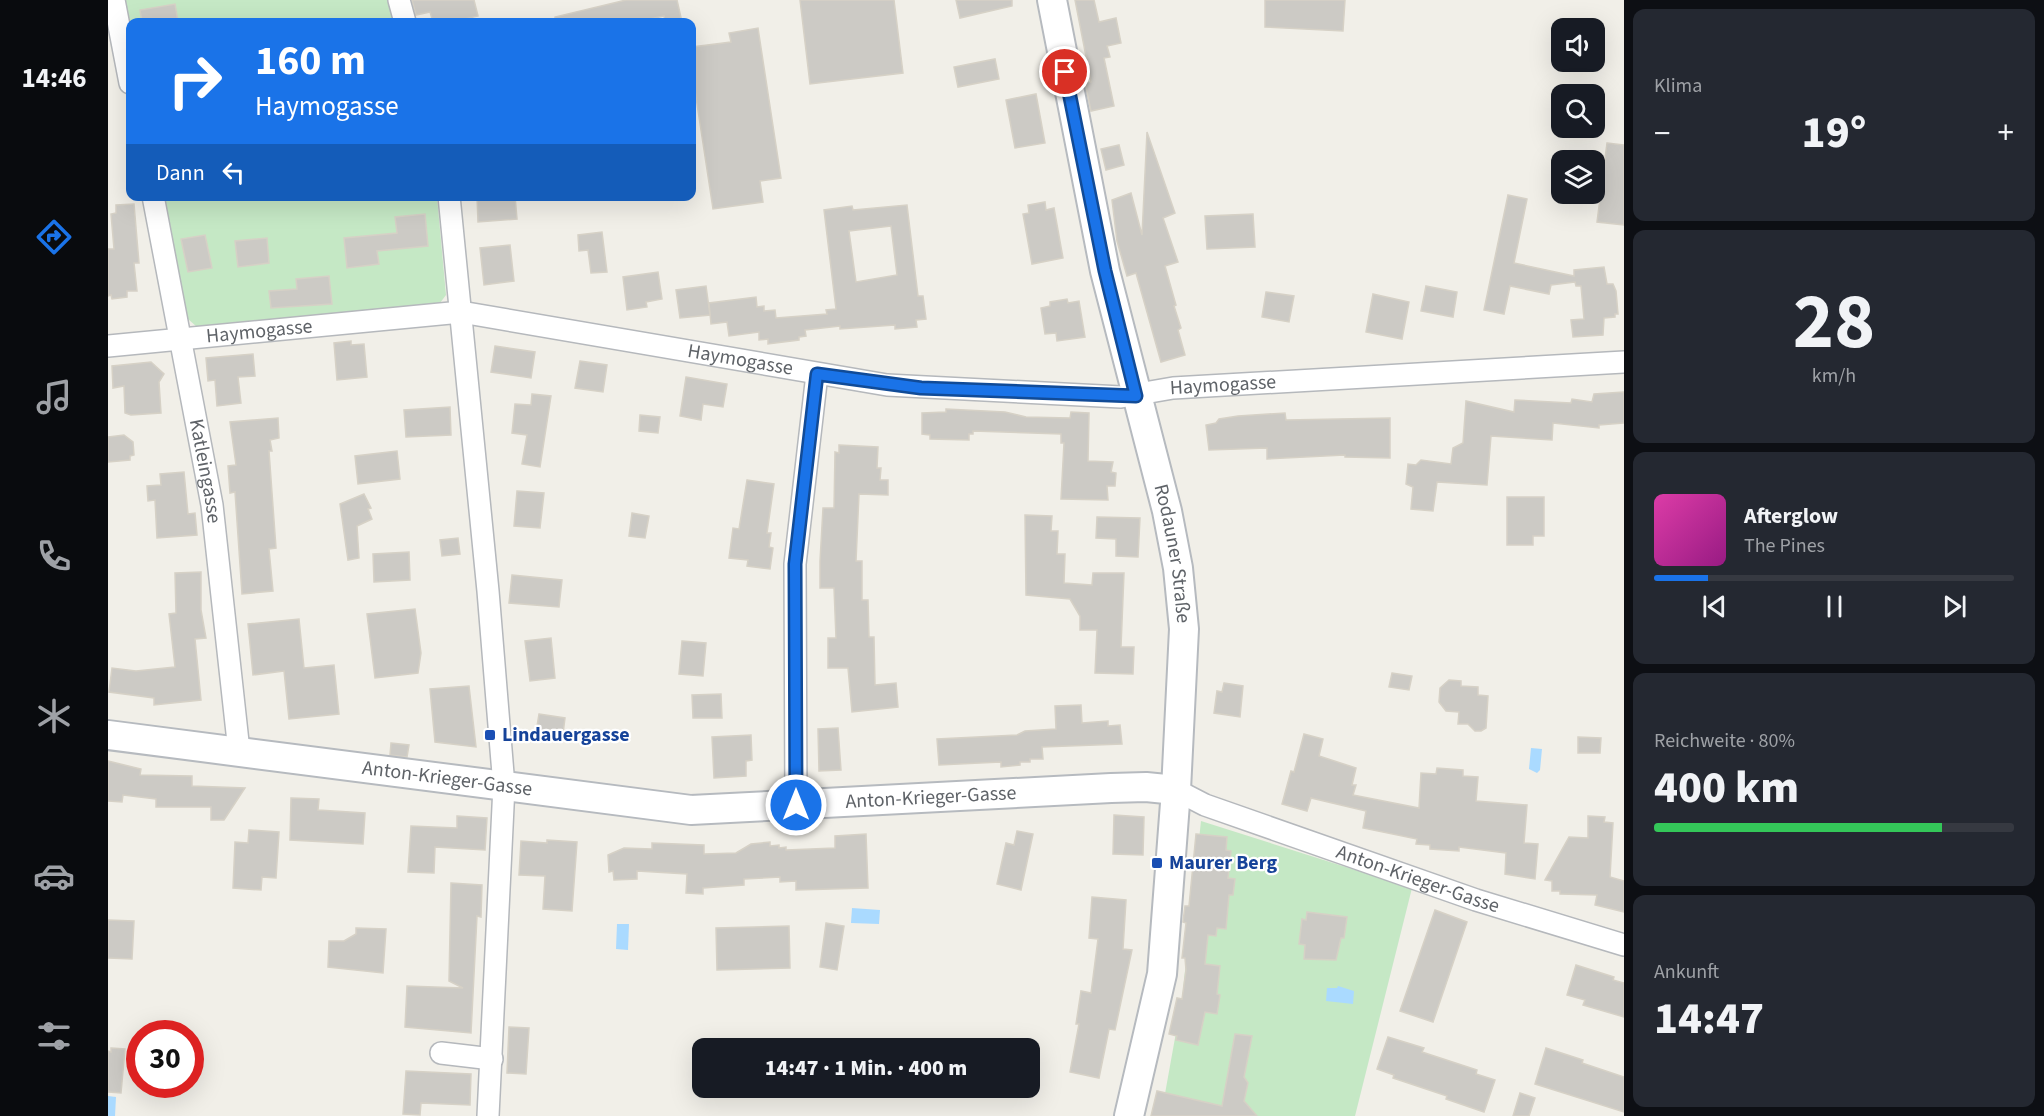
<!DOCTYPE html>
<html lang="de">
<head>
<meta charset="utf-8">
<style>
  body { margin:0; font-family:"Source Sans 3",sans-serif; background:#242831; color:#f1f3f6; height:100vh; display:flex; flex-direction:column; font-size:22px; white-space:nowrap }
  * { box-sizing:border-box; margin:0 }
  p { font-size:20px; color:#9ea1a6 }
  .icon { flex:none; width:33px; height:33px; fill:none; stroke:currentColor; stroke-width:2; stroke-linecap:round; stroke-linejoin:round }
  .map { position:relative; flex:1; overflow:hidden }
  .side { display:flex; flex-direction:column; gap:9px; padding:9px; background:#0d0f14; width:420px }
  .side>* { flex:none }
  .top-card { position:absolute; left:18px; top:18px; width:570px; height:183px; border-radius:12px; box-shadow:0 6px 24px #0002; background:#1a73e8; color:#fff; overflow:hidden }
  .tools { position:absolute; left:1443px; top:18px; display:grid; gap:12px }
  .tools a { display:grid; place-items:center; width:54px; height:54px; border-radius:12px; background:#171b24; box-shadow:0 6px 24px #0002; font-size:30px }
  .speed { position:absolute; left:18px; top:1020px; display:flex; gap:12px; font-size:30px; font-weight:700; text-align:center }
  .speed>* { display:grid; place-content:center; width:78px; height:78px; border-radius:50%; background:#171b24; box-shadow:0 6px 24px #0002; line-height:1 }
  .speed .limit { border:9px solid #d22; background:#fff; color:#111 }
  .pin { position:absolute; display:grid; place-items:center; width:51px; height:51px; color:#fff; margin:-26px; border:3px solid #fff; border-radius:50%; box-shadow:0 2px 6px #0007 }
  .me { position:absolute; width:66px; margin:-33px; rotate:0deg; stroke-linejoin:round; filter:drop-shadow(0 0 4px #0008) }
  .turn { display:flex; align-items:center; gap:21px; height:126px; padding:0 30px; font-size:27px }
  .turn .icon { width:78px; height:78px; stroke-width:2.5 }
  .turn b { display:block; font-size:42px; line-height:51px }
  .then { display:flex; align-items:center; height:57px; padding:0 30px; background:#0003; gap:12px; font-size:22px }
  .big { font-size:45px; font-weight:800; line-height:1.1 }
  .side .tile { flex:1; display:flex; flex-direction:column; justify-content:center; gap:9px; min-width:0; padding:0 21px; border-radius:12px; background:#242831 }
  .side .dial { align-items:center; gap:0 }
  .dial b { font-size:78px; line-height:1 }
  .song { display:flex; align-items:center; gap:18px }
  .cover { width:72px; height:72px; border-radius:9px; background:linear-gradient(135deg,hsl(320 70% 55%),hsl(310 70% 35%)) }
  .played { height:6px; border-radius:3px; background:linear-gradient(90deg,#1a73e8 15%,#363941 15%) }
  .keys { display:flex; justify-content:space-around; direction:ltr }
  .heat { display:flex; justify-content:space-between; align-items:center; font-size:33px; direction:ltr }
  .charge { height:9px; border-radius:4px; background:linear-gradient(90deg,#34c759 80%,#363941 0) }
  .trip { position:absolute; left:584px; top:1038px; width:348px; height:60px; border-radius:12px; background:#171b24; box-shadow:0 6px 24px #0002; font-weight:800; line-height:60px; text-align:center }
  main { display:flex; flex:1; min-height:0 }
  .tabs { display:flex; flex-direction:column; width:108px; justify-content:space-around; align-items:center; background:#090b0e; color:#9ea1a6 }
  .tabs .icon { width:42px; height:42px }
  .tabs .on { color:#1a73e8 }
  .tabs b { font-size:27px; color:#f1f3f6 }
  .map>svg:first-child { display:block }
  .green { fill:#c5e8c5 }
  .water { fill:#aadaff }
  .building { fill:#cccac5; stroke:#d6d1c6; stroke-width:1.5; fill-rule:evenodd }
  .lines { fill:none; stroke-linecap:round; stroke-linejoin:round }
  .street-casing { stroke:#b5b8bc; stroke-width:24 }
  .secondary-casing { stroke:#b6babf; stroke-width:32 }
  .street { stroke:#fff; stroke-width:21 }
  .secondary { stroke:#fff; stroke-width:28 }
  .route-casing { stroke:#114b97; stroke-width:15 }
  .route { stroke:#1a73e8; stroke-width:10 }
  .transit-dot { fill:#1a4fb4; stroke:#fff; stroke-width:2 }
  .labels { text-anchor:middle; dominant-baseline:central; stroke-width:4.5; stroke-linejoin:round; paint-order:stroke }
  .street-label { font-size:20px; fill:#5f6368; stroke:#fff }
  .transit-label { font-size:20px; font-weight:bold; fill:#164399; stroke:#fff; text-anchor:start }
</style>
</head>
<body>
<main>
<nav class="tabs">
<b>14:46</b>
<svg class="icon on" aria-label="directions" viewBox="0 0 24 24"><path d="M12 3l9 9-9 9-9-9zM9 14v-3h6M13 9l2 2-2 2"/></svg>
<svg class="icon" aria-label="music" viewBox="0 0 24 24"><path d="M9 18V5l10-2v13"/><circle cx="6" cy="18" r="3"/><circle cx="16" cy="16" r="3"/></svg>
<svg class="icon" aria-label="phone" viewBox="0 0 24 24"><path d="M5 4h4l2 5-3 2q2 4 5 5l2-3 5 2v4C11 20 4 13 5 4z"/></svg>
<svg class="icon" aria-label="climate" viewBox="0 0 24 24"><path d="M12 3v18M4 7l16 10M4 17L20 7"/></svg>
<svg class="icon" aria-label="car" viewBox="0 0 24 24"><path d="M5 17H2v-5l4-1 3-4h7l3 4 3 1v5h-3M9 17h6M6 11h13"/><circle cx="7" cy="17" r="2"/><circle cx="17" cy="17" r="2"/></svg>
<svg class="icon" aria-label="filters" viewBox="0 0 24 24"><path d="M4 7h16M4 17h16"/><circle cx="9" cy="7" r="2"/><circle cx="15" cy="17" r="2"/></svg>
</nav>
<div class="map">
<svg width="1516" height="1116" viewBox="0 0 1516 1116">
  <rect width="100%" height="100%" fill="#f1efe8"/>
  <g class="green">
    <polygon points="16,0 281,0 287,22 22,22 22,33"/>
    <polygon points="54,197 329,197 338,295 332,303 89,327 80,319"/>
    <polygon points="1093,821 1304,888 1247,1116 1053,1116 1074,999"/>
  </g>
  <g class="water">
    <polygon points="1423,748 1434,749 1432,770 1429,773 1421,769"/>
    <polygon points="744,908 772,910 771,924 743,923"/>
    <polygon points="509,924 521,924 520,950 508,949"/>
    <polygon points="1230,986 1246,991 1245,1004 1218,1001 1219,988 1229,988"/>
    <polygon points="0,1096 8,1097 7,1116 0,1116"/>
  </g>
  <g class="building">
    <polygon points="304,0 366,0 370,16 343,22 325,22 322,12 308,15"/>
    <polygon points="518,0 569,0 574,22 557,22 556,16 528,22 447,22 447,17"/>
    <polygon points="692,0 786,0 795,73 702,84"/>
    <polygon points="848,0 904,0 904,6 852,18"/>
    <polygon points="967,0 986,0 991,22 1008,18 1013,43 999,46 1002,57 996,58 1006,106 983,111 977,83 983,82"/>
    <polygon points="1157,0 1237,0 1235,31 1157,27"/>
    <polygon points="67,4 70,22 34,22 32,10"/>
    <polygon points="650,28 673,178 652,181 655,202 605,209 584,71 584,47 623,42 621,33"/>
    <polygon points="887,59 891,79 850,87 846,67"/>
    <polygon points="928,94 937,143 907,148 898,100"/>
    <polygon points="1039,132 1067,213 1055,218 1070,262 1057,266 1068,305 1066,306 1073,328 1070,330 1077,355 1053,362 1028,273 1019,276 1009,241 1004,200 1023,193 1034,235"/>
    <polygon points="1499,143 1516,145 1516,225 1489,222"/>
    <polygon points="1011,145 1016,165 998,170 993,149"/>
    <polygon points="1400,195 1419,199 1406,263 1466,276 1466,270 1496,267 1499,284 1505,284 1508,291 1510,314 1507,314 1507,317 1496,318 1495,335 1465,337 1463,320 1476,319 1473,286 1468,286 1467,282 1443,285 1441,294 1402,286 1396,314 1376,310"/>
    <polygon points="369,196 407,196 409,219 370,222"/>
    <polygon points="937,202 938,210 946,208 955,258 924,264 915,214 921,213 920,205"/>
    <polygon points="26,204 31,263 26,263 29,291 19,291 19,297 4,299 3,295 0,296 0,249 6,249 3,214 8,213 8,205"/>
    <path d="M799,205L810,296H815L818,319L808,320L809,327L787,329V325L732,329V326L697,330L698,336L691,337V340L660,344V339L651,340V332L621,336L619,322L603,324L601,303L648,297L649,307L656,306V311L667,310L668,318L719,314L718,310L728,309L716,210L744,206L745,210ZM783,226L789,275L748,282L741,231Z"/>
    <polygon points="317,214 320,246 269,251 271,264 239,268 236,238 289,233 287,217"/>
    <polygon points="1145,214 1147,247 1099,249 1097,216"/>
    <polygon points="494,232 499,272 483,273 480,250 471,251 470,235"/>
    <polygon points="97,235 104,268 80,272 73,239"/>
    <polygon points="159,238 161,263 130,267 127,241"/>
    <polygon points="402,245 406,281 376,285 372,248"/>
    <polygon points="550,272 554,299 538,302 539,307 519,310 515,277"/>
    <polygon points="221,276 224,304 163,308 161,291 189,289 188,279"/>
    <polygon points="598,286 602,315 572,318 568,290"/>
    <polygon points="1318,286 1349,292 1345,317 1313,311"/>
    <polygon points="1158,292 1186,296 1181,322 1154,317"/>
    <polygon points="1265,294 1301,302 1294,339 1258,332"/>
    <polygon points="959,299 960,303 971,301 977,337 949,341 948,333 937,334 933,308 942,306 942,302"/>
    <polygon points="243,341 243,345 256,344 259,377 229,380 226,343"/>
    <polygon points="387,346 427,352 423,378 383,372"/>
    <polygon points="145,354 147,376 130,377 133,403 109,406 107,380 100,381 98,358"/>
    <polygon points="472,361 499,365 495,392 467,388"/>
    <polygon points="43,362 56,374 51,382 53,413 23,415 17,413 16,386 5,388 4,366"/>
    <polygon points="578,377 619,384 615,407 595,404 593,420 572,416"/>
    <polygon points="1516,392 1516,423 1491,425 1491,428 1445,423 1444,440 1383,436 1379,485 1329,482 1325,511 1303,509 1305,487 1298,484 1300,464 1308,465 1313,460 1343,464 1345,448 1355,443 1358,401 1406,412 1407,400 1463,403 1464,399 1484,402 1486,394"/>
    <polygon points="424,394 443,396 432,467 414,464 419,435 404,433 407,404 423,405"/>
    <polygon points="342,407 343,435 298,437 296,410"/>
    <polygon points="838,409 897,412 918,417 962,418 963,412 981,413 980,461 1005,462 1003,472 1008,473 1007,486 999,486 1000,500 953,499 956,443 953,443 953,434 865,431 865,434 861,434 861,440 822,439 822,435 814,434 814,413 838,412"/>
    <polygon points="1177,413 1178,420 1282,418 1282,458 1237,457 1237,455 1159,459 1159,448 1101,450 1098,425 1108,423 1111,419 1130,416"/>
    <polygon points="532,415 552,417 550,433 531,431"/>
    <polygon points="170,418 171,438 162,440 164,451 161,451 168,548 161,549 165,591 134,594 127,492 122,493 120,466 128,465 122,422"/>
    <polygon points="16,435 25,442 26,455 22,456 22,460 0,462 0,437"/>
    <polygon points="731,445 770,447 769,468 773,468 772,480 780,480 780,495 751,494 748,561 754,561 754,600 760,600 761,637 766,637 767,685 788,683 790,707 744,712 740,668 720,668 720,638 728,638 726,588 712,588 712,561 715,508 726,508 727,452 731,453"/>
    <polygon points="289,451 292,479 250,484 247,456"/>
    <polygon points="76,472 80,514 87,513 89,535 49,538 47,500 40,501 39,486 53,485 52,474"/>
    <polygon points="639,480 666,484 659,533 663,533 661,547 665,548 662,569 639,566 640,560 621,558 625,528 631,529"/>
    <polygon points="409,491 436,493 432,528 406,526"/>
    <polygon points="256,494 263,508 260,509 264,519 249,526 251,558 240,560 232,504"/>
    <polygon points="1399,497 1436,497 1436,536 1425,536 1425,545 1399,545"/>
    <polygon points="524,513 541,516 537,538 521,536"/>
    <polygon points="917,515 944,516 943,531 950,531 949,554 957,554 956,583 984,585 985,573 1016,573 1013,647 1026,647 1025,674 987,673 989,630 972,630 972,616 962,599 918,595"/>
    <polygon points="989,517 1032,518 1030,557 1008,556 1008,539 988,538"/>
    <polygon points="350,538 352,554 334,556 332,540"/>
    <polygon points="301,552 302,580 266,582 265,554"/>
    <polygon points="93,572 93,610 98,638 87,639 93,700 46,705 46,698 1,692 4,668 28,671 67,667 61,614 68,613 67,573"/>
    <polygon points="404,575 454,580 451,607 401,603"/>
    <polygon points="307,609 313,653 310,673 267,678 259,614"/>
    <polygon points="191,619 196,668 226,665 231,714 181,719 176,671 145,675 140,624"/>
    <polygon points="443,638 447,678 422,681 417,641"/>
    <polygon points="574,641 598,643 595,676 571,674"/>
    <polygon points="1284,673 1304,676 1301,690 1281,687"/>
    <polygon points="1341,680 1353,681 1353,686 1370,687 1370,695 1380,696 1378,728 1373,731 1367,731 1360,724 1350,724 1351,712 1338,711 1331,702 1332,688"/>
    <polygon points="1116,683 1135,686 1132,717 1106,713 1109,691 1114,692"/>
    <polygon points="361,686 368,747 327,742 322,689"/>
    <polygon points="613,694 614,718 585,718 584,695"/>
    <polygon points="973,705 974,723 1000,721 1000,726 1012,725 1014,744 934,747 935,759 922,759 922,762 912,762 912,765 893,767 893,762 831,765 829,739 909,735 917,731 948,729 947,706"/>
    <polygon points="431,714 457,718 454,742 427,738"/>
    <polygon points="730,728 733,770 711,771 710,729"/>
    <polygon points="1196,734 1215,739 1211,756 1248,768 1244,785 1248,785 1245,795 1311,808 1313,773 1328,774 1329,768 1355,770 1355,776 1370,777 1368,801 1419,805 1416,843 1430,844 1427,879 1397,874 1398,853 1351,847 1351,851 1322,849 1322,845 1308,844 1309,839 1255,828 1258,811 1203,798 1199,811 1174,804 1183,771 1186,772"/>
    <polygon points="643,735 644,760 638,761 638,776 606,778 604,737"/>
    <polygon points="1470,737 1493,738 1492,753 1470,753"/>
    <polygon points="283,743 301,745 299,757 282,755"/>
    <polygon points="0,761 33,769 32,775 84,776 84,786 137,788 116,820 103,820 103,807 48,807 48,799 15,795 14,802 0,801"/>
    <polygon points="183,798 211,799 210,810 257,813 255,844 182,840"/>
    <polygon points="1006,815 1036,817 1035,855 1005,854"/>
    <polygon points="349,816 379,818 377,850 327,847 326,873 300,872 303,826 349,828"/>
    <polygon points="1480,816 1497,817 1496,822 1505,823 1502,877 1516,881 1516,912 1487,905 1489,895 1452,894 1452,891 1444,891 1444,881 1437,880 1461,837 1480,838"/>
    <polygon points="141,830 171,832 168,878 154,877 153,890 125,888 127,842 140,843"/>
    <polygon points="909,831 925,834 913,890 889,884 898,843 906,845"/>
    <polygon points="758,834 760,888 688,890 688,881 672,882 672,877 636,879 636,885 595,888 595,894 578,893 579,874 529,871 529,879 506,880 505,871 501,872 500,855 516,848 544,849 544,843 596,845 596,854 628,853 643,844 662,842 662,846 671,845 671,848 678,847 678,850 727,848 727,836"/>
    <polygon points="1088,834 1119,837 1118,850 1123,851 1120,878 1127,879 1125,895 1121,895 1118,929 1109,928 1108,936 1100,935 1097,964 1112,966 1109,994 1112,995 1109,1014 1097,1012 1090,1045 1068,1040 1069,1036 1061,1034 1069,998 1074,999 1078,970 1077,958 1074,958 1078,923 1075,922 1077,906 1081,906"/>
    <polygon points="439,840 469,842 464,911 435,909 437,876 411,875 413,841 439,843"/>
    <polygon points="343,883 374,885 373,917 369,916 363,1033 297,1027 299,986 355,988 341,981"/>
    <polygon points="984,897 1018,900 1015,949 1024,950 1007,1030 1001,1029 991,1078 962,1072 971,1024 968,1024 973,991 983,993 990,939 981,938"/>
    <polygon points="1327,910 1359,922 1325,1022 1292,1011"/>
    <polygon points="1199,912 1239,917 1236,938 1233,938 1228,960 1196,959 1197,945 1191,944 1194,919 1198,920"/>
    <polygon points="0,920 26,921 24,959 0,958"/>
    <polygon points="718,923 736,926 729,970 712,967"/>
    <polygon points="681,926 682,968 609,970 608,928"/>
    <polygon points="248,928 278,929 275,973 220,967 221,941 236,941 248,934"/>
    <polygon points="1468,965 1506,977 1505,980 1516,983 1516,1017 1475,1005 1477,1000 1459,995"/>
    <polygon points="401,1027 421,1028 418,1074 399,1073"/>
    <polygon points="1127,1034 1144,1036 1136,1077 1140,1083 1136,1101 1149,1116 1043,1116 1049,1091 1114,1106"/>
    <polygon points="1280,1037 1316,1048 1314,1052 1369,1070 1368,1074 1387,1080 1376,1112 1338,1099 1339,1096 1285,1078 1286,1075 1269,1069"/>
    <polygon points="3,1048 17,1049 13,1093 0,1092 0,1051 3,1052"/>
    <polygon points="1438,1048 1475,1060 1474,1063 1516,1077 1516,1112 1427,1084"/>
    <polygon points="298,1071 363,1074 362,1105 313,1103 312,1115 295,1114"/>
    <polygon points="1412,1093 1427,1098 1421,1116 1405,1116"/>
  </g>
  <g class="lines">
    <defs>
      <g id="street">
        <polyline points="6,0 22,83"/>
        <polyline points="291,0 297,22"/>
        <path id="s1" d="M45,196L104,505L131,751"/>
        <polyline points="341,196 380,591 396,786 380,1116"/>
        <path id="s2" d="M0,346L353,312L779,385L1013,397L1065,388L1516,362"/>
        <path id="s3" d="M1068,790L1097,805L1368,900L1516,945"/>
        <polyline points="688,805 687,564 709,374"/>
        <polyline points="333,1053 384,1059"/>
      </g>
      <g id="secondary">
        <path id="s4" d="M944,0L997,271L1059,511L1070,568L1076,629L1068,790L1054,974L1021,1116"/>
        <path id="s5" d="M0,735L583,810L1003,788L1038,787L1068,790"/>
      </g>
    </defs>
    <use href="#street" class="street-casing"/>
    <use href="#secondary" class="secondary-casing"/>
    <use href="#street" class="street"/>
    <use href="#secondary" class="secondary"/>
  </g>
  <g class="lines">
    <defs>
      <polyline id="route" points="688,805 687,564 709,374 813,388 1028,396 997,271 957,72"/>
    </defs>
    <use href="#route" class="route-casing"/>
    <use href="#route" class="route"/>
  </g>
  <g class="transit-dot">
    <rect x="376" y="729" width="12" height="12" rx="3"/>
    <rect x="1043" y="857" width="12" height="12" rx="3"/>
  </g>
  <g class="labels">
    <g class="street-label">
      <text stroke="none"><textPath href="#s2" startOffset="152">Haymogasse</textPath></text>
      <text stroke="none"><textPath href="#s2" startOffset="638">Haymogasse</textPath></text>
      <text stroke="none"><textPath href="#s2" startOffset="1124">Haymogasse</textPath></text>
      <text stroke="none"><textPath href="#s1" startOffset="280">Katleingasse</textPath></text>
      <text stroke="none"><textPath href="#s4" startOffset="567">Rodauner Straße</textPath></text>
      <text stroke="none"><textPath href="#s5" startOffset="342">Anton-Krieger-Gasse</textPath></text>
      <text stroke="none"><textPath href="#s5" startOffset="828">Anton-Krieger-Gasse</textPath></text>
      <text stroke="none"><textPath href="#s3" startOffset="258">Anton-Krieger-Gasse</textPath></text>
    </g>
    <g class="transit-label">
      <text x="394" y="735">Lindauergasse</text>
      <text x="1061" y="863">Maurer Berg</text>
    </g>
  </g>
</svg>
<div class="tools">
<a><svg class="icon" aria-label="sound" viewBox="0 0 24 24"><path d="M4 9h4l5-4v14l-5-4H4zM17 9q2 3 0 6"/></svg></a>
<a><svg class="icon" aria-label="search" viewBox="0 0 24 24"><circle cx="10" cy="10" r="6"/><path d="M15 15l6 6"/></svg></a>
<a><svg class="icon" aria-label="layers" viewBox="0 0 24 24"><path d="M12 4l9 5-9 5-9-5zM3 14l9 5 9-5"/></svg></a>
</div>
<div class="speed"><div class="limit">30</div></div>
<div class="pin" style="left:957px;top:72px;background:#d93025"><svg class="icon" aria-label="arrive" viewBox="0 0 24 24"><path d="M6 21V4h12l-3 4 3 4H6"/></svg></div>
<svg class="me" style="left:688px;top:805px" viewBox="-20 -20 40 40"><circle r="17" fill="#1a73e8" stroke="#fff" stroke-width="3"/><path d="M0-11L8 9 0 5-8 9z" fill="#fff"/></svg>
<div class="trip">14:47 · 1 Min. · 400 m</div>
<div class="top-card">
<div class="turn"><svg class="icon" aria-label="right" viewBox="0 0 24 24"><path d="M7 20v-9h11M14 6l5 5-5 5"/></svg><div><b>160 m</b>Haymogasse</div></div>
<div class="then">Dann<svg class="icon" aria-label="left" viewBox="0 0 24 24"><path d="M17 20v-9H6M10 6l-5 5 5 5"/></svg></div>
</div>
</div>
<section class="side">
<div class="tile"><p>Klima</p>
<div class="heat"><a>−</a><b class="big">19°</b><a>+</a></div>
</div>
<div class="tile dial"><b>28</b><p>km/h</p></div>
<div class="tile">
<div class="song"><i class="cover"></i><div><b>Afterglow</b><p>The Pines</p></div></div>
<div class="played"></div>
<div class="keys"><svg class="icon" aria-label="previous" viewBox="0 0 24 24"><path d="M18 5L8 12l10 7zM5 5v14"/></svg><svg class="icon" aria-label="pause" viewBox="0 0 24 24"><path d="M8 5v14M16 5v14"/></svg><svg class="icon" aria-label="next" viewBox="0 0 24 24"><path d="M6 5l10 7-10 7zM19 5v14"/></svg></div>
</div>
<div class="tile"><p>Reichweite · 80%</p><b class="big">400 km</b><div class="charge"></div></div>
<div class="tile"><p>Ankunft</p><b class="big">14:47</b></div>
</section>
</main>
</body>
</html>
